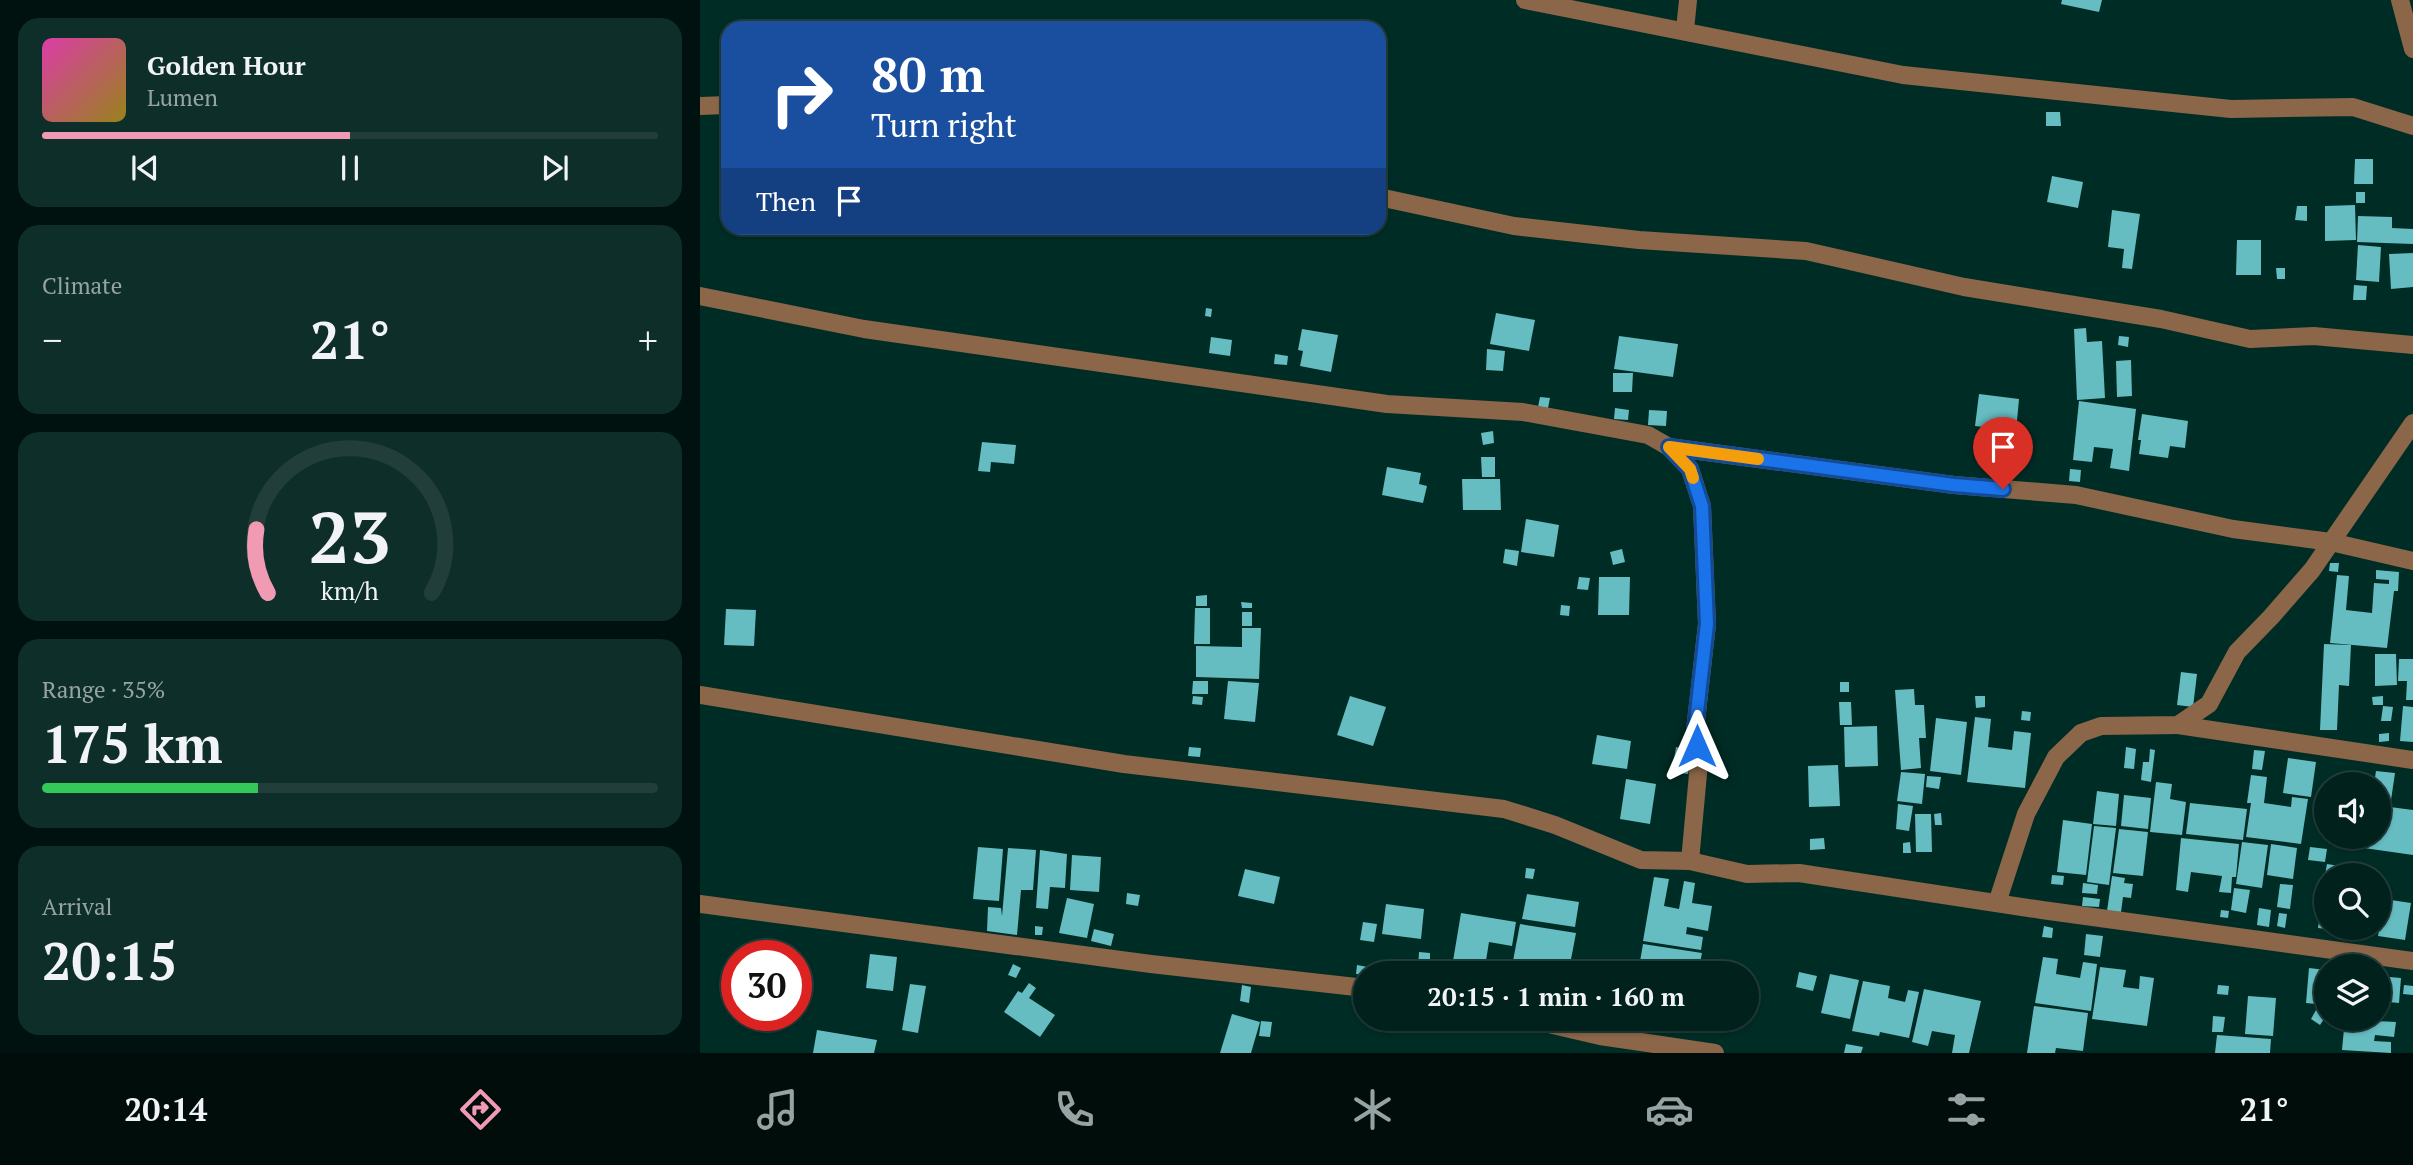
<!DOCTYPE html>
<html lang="en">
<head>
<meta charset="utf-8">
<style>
  body { margin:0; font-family:"PT Serif",serif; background:#0e2e29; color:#f1f3f6; height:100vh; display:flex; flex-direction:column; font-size:26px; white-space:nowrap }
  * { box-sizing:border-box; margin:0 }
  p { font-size:23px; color:#95a3a3 }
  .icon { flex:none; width:38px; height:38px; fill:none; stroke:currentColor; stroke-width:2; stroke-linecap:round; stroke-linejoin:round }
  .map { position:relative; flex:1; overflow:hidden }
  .panel { display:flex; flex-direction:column; gap:18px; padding:18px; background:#00120f; width:700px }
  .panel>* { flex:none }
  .banner { position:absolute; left:21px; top:21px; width:665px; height:214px; border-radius:21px; box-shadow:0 2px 5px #0004,0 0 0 2px #223e3b; background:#1a4fa0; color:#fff; overflow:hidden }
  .tools { position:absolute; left:1614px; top:772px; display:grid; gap:14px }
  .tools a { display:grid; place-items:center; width:77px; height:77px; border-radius:50%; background:#00211c; box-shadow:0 2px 5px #0004,0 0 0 2px #223e3b; font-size:35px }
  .speed { position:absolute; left:21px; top:940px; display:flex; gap:14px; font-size:35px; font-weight:700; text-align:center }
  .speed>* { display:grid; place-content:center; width:91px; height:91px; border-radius:50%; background:#00211c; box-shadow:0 2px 5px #0004,0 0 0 2px #223e3b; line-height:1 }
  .speed .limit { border:10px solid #d22; background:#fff; color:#111 }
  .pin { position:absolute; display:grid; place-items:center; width:60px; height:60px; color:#fff; margin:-72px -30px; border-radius:50% 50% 50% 0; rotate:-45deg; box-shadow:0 0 7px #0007 }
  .pin .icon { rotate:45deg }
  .me { position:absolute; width:77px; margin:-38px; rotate:0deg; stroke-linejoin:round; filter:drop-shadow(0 0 5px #0008) }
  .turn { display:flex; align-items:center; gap:24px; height:147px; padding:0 35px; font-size:32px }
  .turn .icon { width:91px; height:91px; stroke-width:2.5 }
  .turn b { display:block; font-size:49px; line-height:60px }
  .then { display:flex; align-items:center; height:66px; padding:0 35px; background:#0003; gap:14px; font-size:26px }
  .big { font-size:52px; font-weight:700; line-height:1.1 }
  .panel .tile { flex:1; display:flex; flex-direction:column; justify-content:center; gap:10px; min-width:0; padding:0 24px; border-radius:21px; background:#0e2e29 }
  .panel .dial { align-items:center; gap:0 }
  .dial svg { height:182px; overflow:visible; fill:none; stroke:#223e3b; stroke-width:7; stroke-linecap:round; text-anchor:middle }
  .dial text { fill:#f1f3f6; stroke:none }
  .song { display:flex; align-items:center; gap:21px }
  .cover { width:84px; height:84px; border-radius:10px; background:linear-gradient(135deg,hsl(320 70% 55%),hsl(50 70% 35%)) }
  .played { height:7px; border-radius:4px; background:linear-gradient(90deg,#f19ab4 50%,#223e3b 50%) }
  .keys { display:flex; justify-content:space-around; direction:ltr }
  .heat { display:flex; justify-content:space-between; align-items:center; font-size:38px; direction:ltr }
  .charge { height:10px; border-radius:5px; background:linear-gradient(90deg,#34c759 35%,#223e3b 0) }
  .trip { position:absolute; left:653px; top:961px; width:406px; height:70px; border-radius:35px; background:#00211c; box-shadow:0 2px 5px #0004,0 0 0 2px #223e3b; font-weight:700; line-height:70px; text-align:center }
  .tab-bar { display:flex; height:112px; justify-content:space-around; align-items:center; background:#000d0b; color:#95a3a3 }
  .tab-bar .icon { width:49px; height:49px }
  .tab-bar .active { color:#f19ab4 }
  .tab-bar b { font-size:32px; color:#f1f3f6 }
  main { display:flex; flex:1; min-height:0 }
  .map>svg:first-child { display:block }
  .building { fill:#65bcc1 }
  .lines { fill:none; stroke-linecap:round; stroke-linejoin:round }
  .minor { stroke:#8b6648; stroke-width:18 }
  .route-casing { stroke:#114b97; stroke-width:18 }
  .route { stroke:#1a73e8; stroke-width:12 }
  .slow { stroke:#f59e0b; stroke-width:12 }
</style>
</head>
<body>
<main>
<section class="panel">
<div class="tile">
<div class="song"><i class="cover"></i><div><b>Golden Hour</b><p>Lumen</p></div></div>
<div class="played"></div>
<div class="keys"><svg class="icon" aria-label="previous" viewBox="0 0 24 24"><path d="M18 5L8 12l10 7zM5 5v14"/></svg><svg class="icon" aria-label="pause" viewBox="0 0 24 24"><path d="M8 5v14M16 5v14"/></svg><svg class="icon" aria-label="next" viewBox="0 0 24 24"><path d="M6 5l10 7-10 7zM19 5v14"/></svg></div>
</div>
<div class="tile"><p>Climate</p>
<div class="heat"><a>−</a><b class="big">21°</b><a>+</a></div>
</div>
<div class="tile dial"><svg viewBox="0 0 100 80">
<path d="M14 69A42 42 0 1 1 86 69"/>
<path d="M14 69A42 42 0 0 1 9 41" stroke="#f19ab4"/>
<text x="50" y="56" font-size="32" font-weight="700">23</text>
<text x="50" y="72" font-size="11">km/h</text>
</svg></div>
<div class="tile"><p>Range · 35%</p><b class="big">175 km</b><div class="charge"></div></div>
<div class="tile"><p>Arrival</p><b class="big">20:15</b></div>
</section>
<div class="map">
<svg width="1713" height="1053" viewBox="0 0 1713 1053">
  <rect width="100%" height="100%" fill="#002c26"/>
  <g class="building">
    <polygon points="1362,0 1402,0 1399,12 1361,4"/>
    <polygon points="1346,112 1360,112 1361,126 1346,126"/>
    <polygon points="1655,159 1673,159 1673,184 1654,184"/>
    <polygon points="1352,176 1383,182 1378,208 1347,202"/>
    <rect x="1656" y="192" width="9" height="11"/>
    <polygon points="1655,205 1656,240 1625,241 1625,206"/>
    <polygon points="1597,206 1607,206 1607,221 1595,220"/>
    <polygon points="1412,210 1440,214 1432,269 1422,268 1424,249 1408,247"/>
    <polygon points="1658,216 1692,217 1692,228 1713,229 1713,244 1657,242"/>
    <polygon points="1537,240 1561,240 1561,275 1536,275"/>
    <polygon points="1658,245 1681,247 1679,282 1656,280"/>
    <polygon points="1713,253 1713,287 1691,289 1689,254"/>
    <polygon points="1576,268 1585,268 1585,279 1577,279"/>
    <polygon points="1654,285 1667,286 1666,300 1653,300"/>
    <polygon points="506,308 512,309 511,317 505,316"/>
    <polygon points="796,313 835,320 829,351 790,344"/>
    <polygon points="1386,328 1387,342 1402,341 1405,398 1377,400 1374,329"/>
    <polygon points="602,329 638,335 631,372 600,366 603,351 598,350"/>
    <polygon points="919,336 978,344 973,377 914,369"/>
    <polygon points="1419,336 1429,337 1428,347 1418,345"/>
    <polygon points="511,337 532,340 530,356 509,353"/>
    <polygon points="787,349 805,351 803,371 786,370"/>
    <polygon points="575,354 588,356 587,365 574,364"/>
    <polygon points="1431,360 1432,396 1417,397 1416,361"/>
    <polygon points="913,373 933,373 932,392 913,392"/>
    <polygon points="1279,394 1319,399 1316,431 1275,426"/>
    <polygon points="840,397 850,398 848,408 838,407"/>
    <polygon points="1379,401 1436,409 1429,471 1410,468 1413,449 1394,447 1392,462 1373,460"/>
    <polygon points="915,408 929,410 928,420 914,419"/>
    <polygon points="949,410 967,411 966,426 948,425"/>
    <polygon points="1442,414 1488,421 1485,448 1470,446 1468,458 1439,454 1441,440 1438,440"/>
    <polygon points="793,431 794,443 783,445 781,433"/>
    <polygon points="1302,435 1317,435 1317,458 1291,458 1291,452 1302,452"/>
    <polygon points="282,442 316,445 314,464 291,462 290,472 278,471"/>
    <polygon points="781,457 795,457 795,477 782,477"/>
    <rect x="1301" y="466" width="10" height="12"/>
    <polygon points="687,467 721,473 719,484 727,486 723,503 682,495"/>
    <polygon points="1370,469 1381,470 1380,482 1369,481"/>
    <polygon points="762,479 800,479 801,510 763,510"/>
    <polygon points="826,519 859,525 854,557 821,552"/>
    <polygon points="805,549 819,551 817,566 803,563"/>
    <polygon points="922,549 925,562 913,565 910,552"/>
    <polygon points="1630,563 1639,563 1638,572 1629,571"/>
    <polygon points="1676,570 1699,572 1698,591 1694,591 1687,648 1630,643 1637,575 1649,576 1646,610 1672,613 1674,583 1689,584 1689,580 1676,579"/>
    <polygon points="879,577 890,578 888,590 877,589"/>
    <polygon points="899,577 930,577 929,615 898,615"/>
    <polygon points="507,595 507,606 496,606 496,596"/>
    <polygon points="541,602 552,603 552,608 542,608"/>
    <polygon points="861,605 870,606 869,616 860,615"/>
    <polygon points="495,608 510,608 510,644 494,644"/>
    <polygon points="26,609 56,610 54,646 24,645"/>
    <rect x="542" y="612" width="10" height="14"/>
    <polygon points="542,628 561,628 559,679 496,677 496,646 542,647"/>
    <polygon points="1624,644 1651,645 1649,686 1639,685 1637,730 1620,730"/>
    <polygon points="1675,654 1696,654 1697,685 1675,686"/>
    <polygon points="1699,659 1713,659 1713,700 1706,700 1707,681 1698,681"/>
    <polygon points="1481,672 1497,674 1493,707 1477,705"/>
    <polygon points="493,681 508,681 508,694 492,694"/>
    <polygon points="528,681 559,683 555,722 524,719"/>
    <rect x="1140" y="682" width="9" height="10"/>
    <polygon points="1214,689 1215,705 1224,705 1226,738 1219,738 1221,768 1201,770 1195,690"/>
    <polygon points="493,696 503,697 502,705 492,704"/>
    <polygon points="650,696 686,707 673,746 637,735"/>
    <polygon points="1275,696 1285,696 1285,707 1276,708"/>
    <polygon points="1683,696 1683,705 1673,705 1672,697"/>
    <polygon points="1139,702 1151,702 1152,725 1140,725"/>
    <polygon points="1683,706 1693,707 1691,721 1681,721"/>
    <polygon points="1703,706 1713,707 1713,742 1700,741"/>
    <polygon points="1322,711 1331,712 1330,721 1321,720"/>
    <polygon points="1275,717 1291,719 1288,747 1312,750 1314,731 1331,733 1325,788 1267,782"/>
    <polygon points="1236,718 1267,722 1261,775 1230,771"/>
    <polygon points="1177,726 1178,766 1145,767 1144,727"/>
    <polygon points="1689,733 1689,741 1679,742 1679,734"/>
    <polygon points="897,735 931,741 927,769 892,764"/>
    <polygon points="489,747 501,748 500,757 488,756"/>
    <polygon points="976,747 992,750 988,774 972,772"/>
    <polygon points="1426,747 1436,749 1434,769 1424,768"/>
    <polygon points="1450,749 1455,750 1451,782 1441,780 1443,762 1449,762"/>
    <polygon points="1554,750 1565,751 1562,770 1552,769"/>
    <polygon points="1588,758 1616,762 1611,797 1583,793"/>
    <polygon points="1138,765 1140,806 1109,807 1108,766"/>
    <polygon points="1676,771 1695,773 1690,807 1713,810 1713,855 1664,848 1666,836 1678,836 1678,784 1674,784"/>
    <polygon points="1201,772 1225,774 1222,804 1197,801"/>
    <polygon points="1551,775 1567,777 1564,803 1591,807 1592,797 1608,799 1601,844 1546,837 1551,803 1547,803"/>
    <polygon points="1227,776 1241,777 1239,789 1226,787"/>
    <polygon points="926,779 956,784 950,824 920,819"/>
    <polygon points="1456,782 1472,784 1470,799 1486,802 1482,835 1450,832"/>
    <polygon points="1397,791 1419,794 1416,826 1393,824"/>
    <polygon points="1424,795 1451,798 1448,829 1421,826"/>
    <polygon points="1490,803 1547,809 1543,840 1486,834"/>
    <polygon points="1198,804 1213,806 1209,831 1196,829"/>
    <polygon points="1241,813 1242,825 1235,825 1234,814"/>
    <polygon points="1215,814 1231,814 1232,852 1216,852"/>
    <polygon points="1363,820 1392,824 1386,875 1357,872"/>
    <polygon points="1394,826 1416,828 1409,885 1387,882"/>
    <polygon points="1419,829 1448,832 1443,876 1413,873"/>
    <polygon points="1124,838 1125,849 1110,850 1110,839"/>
    <polygon points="1481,838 1539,844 1536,877 1532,877 1531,893 1519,892 1522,876 1491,872 1488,892 1476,890"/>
    <polygon points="1210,842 1211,853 1203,853 1203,843"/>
    <polygon points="1542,842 1568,845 1562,888 1536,884"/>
    <polygon points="1571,844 1597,848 1593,879 1567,875"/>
    <polygon points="278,847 303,849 299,901 273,899"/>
    <polygon points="1610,847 1627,849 1625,862 1608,860"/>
    <polygon points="308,848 336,850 333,890 321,890 317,935 287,931 288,907 301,908 302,916"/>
    <polygon points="340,850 367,854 365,888 350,887 348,909 336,908"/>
    <polygon points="372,855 401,857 399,892 370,890"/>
    <polygon points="1627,864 1658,869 1657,875 1625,875"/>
    <polygon points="826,868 835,869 833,879 825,878"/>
    <polygon points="545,869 580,877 574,904 538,896"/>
    <polygon points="1352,875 1364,876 1363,885 1351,884"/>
    <polygon points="1412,876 1425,878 1424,883 1433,884 1431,898 1423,897 1421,912 1407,911"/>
    <polygon points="954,877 969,879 964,906 979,909 984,881 995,883 992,903 1012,906 1008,931 987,927 986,934 1003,937 1001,950 943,941"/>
    <polygon points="1383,883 1398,885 1397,894 1382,893"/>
    <polygon points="1580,884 1593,885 1590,909 1577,907"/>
    <polygon points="1624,884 1626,884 1626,929 1618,928"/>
    <polygon points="1534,888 1550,890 1546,913 1531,910"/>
    <polygon points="427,893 440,895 438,906 426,904"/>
    <polygon points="827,894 879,902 875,927 822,919"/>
    <polygon points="1383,897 1400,899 1399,907 1382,906"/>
    <polygon points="367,898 394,904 387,938 359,933"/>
    <polygon points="1684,899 1711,903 1705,940 1678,936"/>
    <polygon points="686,904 724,909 721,939 682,934"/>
    <polygon points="1559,908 1571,910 1569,927 1557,925"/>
    <polygon points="1521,910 1529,911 1528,918 1520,917"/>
    <polygon points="761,913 816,922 812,946 789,942 784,973 751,973"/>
    <polygon points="1579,913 1587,914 1585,928 1577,926"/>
    <polygon points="663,922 677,924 674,942 660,940"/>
    <polygon points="820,924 876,933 869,970 813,961"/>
    <polygon points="335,926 343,927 342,935 335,935"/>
    <polygon points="1344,926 1353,928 1352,938 1342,937"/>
    <polygon points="1630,928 1650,928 1649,932"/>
    <polygon points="394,929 414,934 411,946 391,941"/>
    <polygon points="1386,934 1403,936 1400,957 1384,955"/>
    <polygon points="943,944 1002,953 998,973 938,973"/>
    <polygon points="719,952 730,953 730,968 718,967"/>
    <polygon points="170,954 197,957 193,991 166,988"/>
    <polygon points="1343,957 1358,959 1356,974 1380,978 1383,962 1397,964 1391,1011 1335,1003"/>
    <polygon points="313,964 321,968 316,978 308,975"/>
    <polygon points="657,965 668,967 667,973 665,975 656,974"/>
    <polygon points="1400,967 1426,970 1423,987 1439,989 1440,976 1454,978 1447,1026 1392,1019"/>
    <polygon points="1609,968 1626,970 1626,1005 1606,1003"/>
    <polygon points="1099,972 1117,976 1113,991 1096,987"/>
    <polygon points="1130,974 1159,980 1150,1019 1121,1013"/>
    <polygon points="1678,976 1701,978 1699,1003 1678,1001"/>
    <polygon points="1163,981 1190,986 1188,998 1205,1002 1208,990 1219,992 1209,1038 1180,1032 1179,1036 1152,1031"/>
    <polygon points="329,983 336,988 329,998 355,1015 340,1037 304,1012 318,991 322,993"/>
    <polygon points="210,984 226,986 218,1033 202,1030"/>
    <polygon points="542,985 551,987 549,1003 540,1001"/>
    <polygon points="1518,985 1529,986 1528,995 1517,994"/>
    <polygon points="1704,985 1713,986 1713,995 1703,994"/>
    <polygon points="1224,989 1281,1001 1269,1053 1252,1053 1255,1035 1232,1031 1228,1046 1212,1042"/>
    <polygon points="1548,996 1576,998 1573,1036 1545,1034"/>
    <polygon points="1334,1006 1388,1013 1383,1051 1356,1048 1355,1053 1327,1053"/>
    <polygon points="1616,1010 1626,1016 1620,1025 1611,1019"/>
    <polygon points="532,1014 560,1022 551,1053 520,1053"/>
    <polygon points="1513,1016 1525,1017 1523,1032 1512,1032"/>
    <polygon points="926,1018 939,1018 938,1025 925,1023"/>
    <polygon points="975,1018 986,1020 984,1033 973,1031"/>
    <polygon points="1645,1018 1676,1018 1676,1021 1696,1022 1694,1037 1675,1035 1674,1041 1691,1042 1691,1053 1642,1050"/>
    <polygon points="561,1021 572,1022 570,1037 559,1036"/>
    <polygon points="117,1030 177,1040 174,1053 113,1053"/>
    <polygon points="1517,1035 1571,1039 1570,1053 1515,1053"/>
    <polygon points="1146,1044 1163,1047 1161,1053 1144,1053"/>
  </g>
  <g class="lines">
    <g class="minor">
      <polyline points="825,0 1203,75 1531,109 1653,107 1713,126"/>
      <polyline points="1700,0 1713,49"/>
      <polyline points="985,30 988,0"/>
      <polyline points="0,106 28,105"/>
      <polyline points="679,197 814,226 939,240 1106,251 1264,287 1461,319 1550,339 1614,336 1713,345"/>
      <polyline points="0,296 164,329 687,404 823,412 948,435 969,447 990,469 1002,506 1007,624 995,730 999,763 990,861"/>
      <polyline points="969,447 1254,485 1376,495 1533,529 1631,542 1713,561"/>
      <polyline points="0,695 424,764 804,809 855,825 941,860 990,861 1047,874 1099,873 1342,910 1713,961"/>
      <polyline points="1478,725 1713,760"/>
      <polyline points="1297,903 1326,814 1356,757 1381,733 1401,726 1478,725 1509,704 1537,652 1571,617 1612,570 1713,423"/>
      <polyline points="0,904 451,964 665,988"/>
      <polyline points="823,1018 900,1036 1015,1053"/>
    </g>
  </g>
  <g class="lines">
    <defs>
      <polyline id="route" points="997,746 995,730 1007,624 1002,506 990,469 969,447 1254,485 1303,489"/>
    </defs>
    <use href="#route" class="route-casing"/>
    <use href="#route" class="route"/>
    <polyline class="slow" points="993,478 990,469 969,447 1058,459"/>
  </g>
</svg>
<div class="tools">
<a><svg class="icon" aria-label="sound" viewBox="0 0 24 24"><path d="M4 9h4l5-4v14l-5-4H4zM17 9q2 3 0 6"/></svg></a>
<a><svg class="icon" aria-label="search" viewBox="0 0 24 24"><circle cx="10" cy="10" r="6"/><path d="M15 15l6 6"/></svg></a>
<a><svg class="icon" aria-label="layers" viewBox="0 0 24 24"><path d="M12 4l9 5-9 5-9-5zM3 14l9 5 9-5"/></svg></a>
</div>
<div class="speed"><div class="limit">30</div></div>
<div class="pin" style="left:1303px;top:489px;background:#d93025"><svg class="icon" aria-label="arrive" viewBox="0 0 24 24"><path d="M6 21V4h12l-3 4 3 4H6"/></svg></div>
<svg class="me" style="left:997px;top:746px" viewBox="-20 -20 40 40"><path d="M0-17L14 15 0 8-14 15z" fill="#1a73e8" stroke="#fff" stroke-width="4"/></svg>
<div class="trip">20:15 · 1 min · 160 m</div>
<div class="banner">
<div class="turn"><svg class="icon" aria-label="right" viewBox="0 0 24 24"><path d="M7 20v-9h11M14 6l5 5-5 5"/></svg><div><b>80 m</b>Turn right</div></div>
<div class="then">Then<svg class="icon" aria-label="arrive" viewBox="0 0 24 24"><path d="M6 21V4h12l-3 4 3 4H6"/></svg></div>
</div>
</div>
</main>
<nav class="tab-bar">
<b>20:14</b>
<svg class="icon active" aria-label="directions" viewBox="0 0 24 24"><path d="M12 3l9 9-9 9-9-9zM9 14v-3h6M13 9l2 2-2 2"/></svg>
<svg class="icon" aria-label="music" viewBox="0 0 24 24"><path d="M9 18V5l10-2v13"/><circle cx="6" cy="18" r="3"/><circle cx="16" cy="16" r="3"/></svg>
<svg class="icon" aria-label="phone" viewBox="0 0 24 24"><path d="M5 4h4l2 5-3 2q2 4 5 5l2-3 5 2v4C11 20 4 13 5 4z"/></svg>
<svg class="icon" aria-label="climate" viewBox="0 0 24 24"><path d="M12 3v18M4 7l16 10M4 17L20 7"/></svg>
<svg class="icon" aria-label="car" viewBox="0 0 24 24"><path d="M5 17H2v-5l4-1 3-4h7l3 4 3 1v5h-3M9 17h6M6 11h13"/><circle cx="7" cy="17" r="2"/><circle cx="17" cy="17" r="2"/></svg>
<svg class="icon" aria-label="filters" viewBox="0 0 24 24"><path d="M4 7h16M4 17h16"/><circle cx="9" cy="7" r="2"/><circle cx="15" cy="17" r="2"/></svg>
<b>21°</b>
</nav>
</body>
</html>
